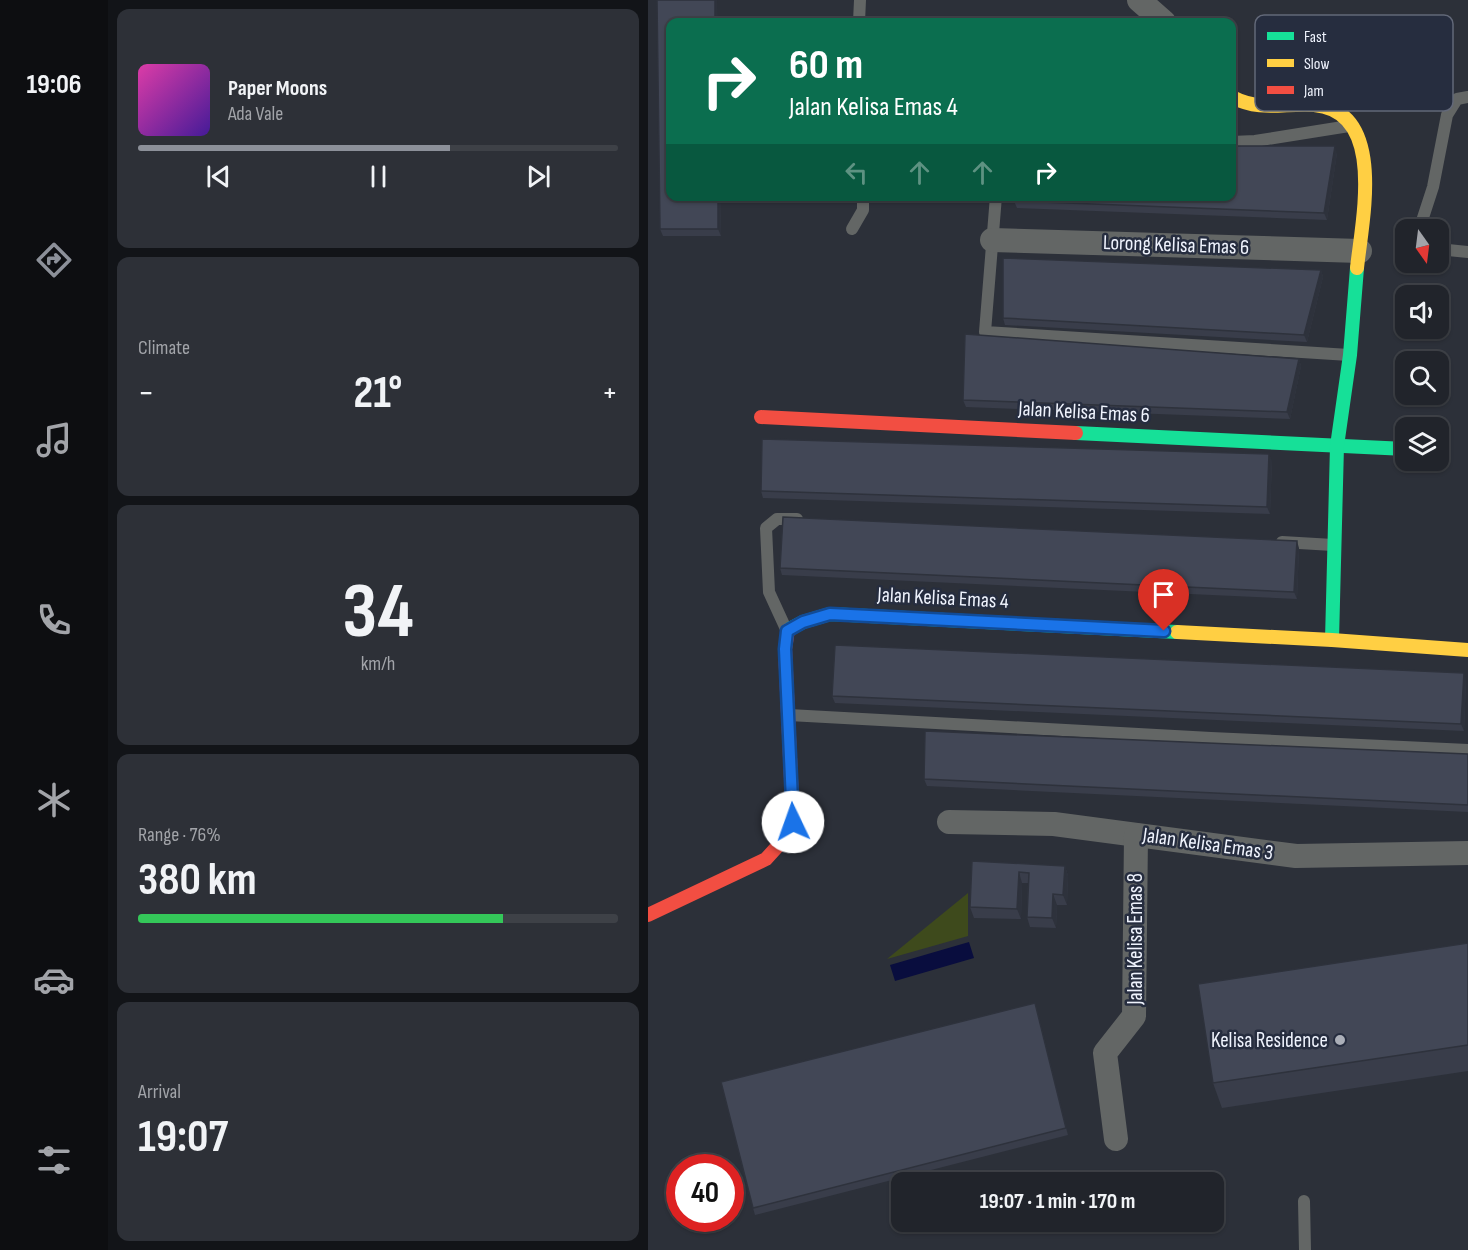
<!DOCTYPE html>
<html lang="en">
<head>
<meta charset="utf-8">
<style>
  body { margin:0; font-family:"Sofia Sans Condensed",sans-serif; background:#2d3037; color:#f1f3f6; height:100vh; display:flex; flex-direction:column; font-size:22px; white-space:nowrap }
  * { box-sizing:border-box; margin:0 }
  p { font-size:20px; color:#a2a4a9 }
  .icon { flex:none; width:33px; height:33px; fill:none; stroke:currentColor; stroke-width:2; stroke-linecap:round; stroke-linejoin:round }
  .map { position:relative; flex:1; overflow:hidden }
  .panel { display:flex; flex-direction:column; gap:9px; padding:9px; background:#121418; width:540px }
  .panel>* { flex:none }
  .top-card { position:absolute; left:18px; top:18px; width:570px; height:183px; border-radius:12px; box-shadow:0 2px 4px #0004,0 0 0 2px #3e4147; background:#0b6e4f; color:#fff; overflow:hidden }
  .needle { width:39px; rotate:166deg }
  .tools { position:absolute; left:747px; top:219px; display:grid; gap:12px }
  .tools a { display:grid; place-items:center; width:54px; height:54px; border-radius:12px; background:#21242b; box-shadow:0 2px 4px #0004,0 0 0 2px #3e4147; font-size:30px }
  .speed { position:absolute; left:18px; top:1154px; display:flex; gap:12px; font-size:30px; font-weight:700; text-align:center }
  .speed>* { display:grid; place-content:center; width:78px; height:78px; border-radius:50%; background:#21242b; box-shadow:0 2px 4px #0004,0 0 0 2px #3e4147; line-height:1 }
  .speed .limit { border:9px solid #d22; background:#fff; color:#111 }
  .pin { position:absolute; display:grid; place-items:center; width:51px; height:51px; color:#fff; margin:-62px -26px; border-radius:50% 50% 50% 0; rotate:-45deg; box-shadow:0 0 6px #0007 }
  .pin .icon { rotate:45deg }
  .me { position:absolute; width:66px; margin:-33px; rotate:357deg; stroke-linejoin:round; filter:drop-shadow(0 0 4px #0008) }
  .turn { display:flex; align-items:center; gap:21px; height:126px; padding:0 24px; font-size:27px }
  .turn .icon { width:78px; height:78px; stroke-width:2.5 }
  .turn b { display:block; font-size:42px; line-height:51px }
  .lanes { display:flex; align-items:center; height:57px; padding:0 24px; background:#0003; justify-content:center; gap:30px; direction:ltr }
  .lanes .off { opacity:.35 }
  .big { font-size:45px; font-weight:700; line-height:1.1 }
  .panel .card { flex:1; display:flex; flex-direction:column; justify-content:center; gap:9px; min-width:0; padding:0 21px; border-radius:12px; background:#2d3037 }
  .panel .dial { align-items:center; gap:0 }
  .dial b { font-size:78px; line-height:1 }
  .song { display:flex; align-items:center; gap:18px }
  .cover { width:72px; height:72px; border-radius:9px; background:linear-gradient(135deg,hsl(320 70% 55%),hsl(260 70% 35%)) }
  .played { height:6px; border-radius:3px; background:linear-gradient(90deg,#8c9099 65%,#3e4147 65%) }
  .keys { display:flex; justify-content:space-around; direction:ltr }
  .heat { display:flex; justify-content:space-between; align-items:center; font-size:33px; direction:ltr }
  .charge { height:9px; border-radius:4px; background:linear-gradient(90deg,#34c759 76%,#3e4147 0) }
  .trip { position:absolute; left:243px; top:1172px; width:333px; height:60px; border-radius:12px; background:#21242b; box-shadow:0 2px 4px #0004,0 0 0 2px #3e4147; font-weight:700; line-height:60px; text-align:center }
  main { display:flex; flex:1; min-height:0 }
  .tabs { display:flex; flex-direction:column; width:108px; justify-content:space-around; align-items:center; background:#0d0e11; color:#a2a4a9 }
  .tabs .icon { width:42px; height:42px }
  .tabs .selected { color:#8c9099 }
  .tabs b { font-size:27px; color:#f1f3f6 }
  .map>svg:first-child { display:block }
  .green { fill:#3e4a1c }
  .water { fill:#090d3e }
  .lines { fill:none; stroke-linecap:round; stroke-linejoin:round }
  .lane { stroke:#636665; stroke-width:12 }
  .street { stroke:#636665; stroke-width:24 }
  .fast { stroke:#16e098; stroke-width:14 }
  .slow { stroke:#ffcf43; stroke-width:14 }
  .jam { stroke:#f24e42; stroke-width:14 }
  .wall { fill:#393d4a }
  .shaded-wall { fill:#2e323c }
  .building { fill:#424756; stroke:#2e323c; stroke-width:1.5 }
  .route-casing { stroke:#114b97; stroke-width:15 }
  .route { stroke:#1a73e8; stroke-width:10 }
  .poi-dot { fill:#abafb8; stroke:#262d3f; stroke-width:2 }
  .labels { text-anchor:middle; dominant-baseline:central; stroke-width:5; stroke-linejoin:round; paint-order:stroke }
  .street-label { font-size:21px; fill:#eff3fd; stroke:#262d3f }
  .poi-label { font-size:21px; fill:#eff3fd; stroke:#262d3f; text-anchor:end }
  .key { fill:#262d3f; stroke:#626878; stroke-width:1.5 }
  .key-label { font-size:16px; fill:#eff3fd }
</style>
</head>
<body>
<main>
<nav class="tabs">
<b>19:06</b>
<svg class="icon selected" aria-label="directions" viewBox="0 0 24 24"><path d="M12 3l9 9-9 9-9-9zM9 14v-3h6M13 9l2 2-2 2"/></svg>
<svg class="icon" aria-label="music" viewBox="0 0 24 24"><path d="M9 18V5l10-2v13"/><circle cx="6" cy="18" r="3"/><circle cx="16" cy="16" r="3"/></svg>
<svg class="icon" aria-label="phone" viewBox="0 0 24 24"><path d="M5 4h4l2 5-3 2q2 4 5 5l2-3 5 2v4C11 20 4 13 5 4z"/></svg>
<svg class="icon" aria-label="climate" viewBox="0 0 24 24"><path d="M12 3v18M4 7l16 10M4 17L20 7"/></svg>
<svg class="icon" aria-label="car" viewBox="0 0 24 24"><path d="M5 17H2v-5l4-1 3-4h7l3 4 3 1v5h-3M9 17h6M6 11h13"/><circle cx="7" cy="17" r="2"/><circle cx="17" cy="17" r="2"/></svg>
<svg class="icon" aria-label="filters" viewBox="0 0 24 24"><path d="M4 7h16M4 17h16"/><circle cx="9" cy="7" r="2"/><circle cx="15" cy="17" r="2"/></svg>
</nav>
<section class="panel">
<div class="card">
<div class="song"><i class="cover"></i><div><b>Paper Moons</b><p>Ada Vale</p></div></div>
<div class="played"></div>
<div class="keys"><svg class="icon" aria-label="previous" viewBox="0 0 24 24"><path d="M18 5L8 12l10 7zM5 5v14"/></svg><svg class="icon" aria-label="pause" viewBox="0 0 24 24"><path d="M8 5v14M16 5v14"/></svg><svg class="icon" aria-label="next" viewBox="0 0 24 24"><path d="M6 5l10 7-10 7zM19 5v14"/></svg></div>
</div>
<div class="card"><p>Climate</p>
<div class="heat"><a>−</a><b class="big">21°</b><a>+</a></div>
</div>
<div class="card dial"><b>34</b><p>km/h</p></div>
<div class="card"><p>Range · 76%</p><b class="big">380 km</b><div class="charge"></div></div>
<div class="card"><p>Arrival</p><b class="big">19:07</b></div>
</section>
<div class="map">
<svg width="820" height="1250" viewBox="0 0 820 1250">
  <rect width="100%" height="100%" fill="#2c3039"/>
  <polygon class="green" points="320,893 320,936 239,959"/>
  <polygon class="water" points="321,942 326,958 247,981 242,965"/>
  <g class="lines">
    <g class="lane">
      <polyline points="211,22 212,0"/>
      <polyline points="584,142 607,141 701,126"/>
      <polyline points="348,196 337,332 701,355"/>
      <polyline points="204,229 215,210 215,196"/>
      <polyline points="771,230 785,187 799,115 809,99 820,97"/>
      <polyline points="790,249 820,252"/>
      <polyline points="634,542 685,545"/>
      <polyline points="138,629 121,592 118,528 129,519 149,519"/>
      <polyline points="141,715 563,738 820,750"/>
      <polyline points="656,1201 657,1250"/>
    </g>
    <g class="street">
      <polyline points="491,0 516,22"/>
      <polyline points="344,240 712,251"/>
      <polyline points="301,822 406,824 648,856 820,853"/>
      <polyline points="468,1139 457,1053 486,1016 488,835"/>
    </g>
    <g class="fast">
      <polyline points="428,433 758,449"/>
      <polyline points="140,630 155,622 182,614 529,632"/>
      <polyline points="684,640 689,446 702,355 709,268"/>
    </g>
    <g class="slow">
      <path d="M584,97C613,112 635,103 666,105C739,111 714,220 709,268"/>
      <polyline points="529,632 684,640 820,650"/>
    </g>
    <g class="jam">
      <polyline points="113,417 428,433"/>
      <polyline points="0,915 118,859 137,838 145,822 137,649 140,630"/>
    </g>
  </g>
  <g class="wall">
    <polygon points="689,153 679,220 369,208 366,201"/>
    <polygon points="72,196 73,236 15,236 12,229"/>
    <polygon points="673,270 675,277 659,342 357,325 355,318"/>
    <polygon points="651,359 653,366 642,419 318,407 315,400"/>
    <polygon points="624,461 622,514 115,498 113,491"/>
    <polygon points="651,548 649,599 134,575 132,568"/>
    <polygon points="818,680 816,731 187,703 184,696"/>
    <polygon points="820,754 820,812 279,786 276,779"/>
    <polygon points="324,861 417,866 420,876 419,905 409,905 408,928 382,927 379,917 380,883 374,883 373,919 326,918 322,907"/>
    <polygon points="820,943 820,1071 574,1108 565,1083"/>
    <polygon points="387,1003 420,1135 107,1215 105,1208"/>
  </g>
  <g class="shaded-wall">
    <polygon points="67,0 69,0 70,22 67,22"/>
    <polygon points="687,146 689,153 679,220 676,213"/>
    <polygon points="70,196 72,196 73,236 70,229"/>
    <polygon points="673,270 675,277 659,342 656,335"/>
    <polygon points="651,359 653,366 642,419 639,412"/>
    <polygon points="621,454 624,461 622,514 619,507"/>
    <polygon points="649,541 651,548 649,599 646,592"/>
    <polygon points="816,673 818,680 816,731 813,724"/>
    <polygon points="417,866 420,876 419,905 415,895"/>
    <polygon points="371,872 374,883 373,919 369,909"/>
    <polygon points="405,894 409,905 408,928 404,918"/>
    <polygon points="387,1003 389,1010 420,1135 418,1128"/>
  </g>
  <g class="building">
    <polygon points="9,0 67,0 67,22 22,22 22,196 70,196 70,229 12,229"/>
    <polygon points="584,146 687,146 676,213 366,201 366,196 584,196"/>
    <polygon points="355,258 673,270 656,335 355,318"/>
    <polygon points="317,334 651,359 639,412 315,400"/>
    <polygon points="114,439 621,454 619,507 113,491"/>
    <polygon points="135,517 649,541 646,592 132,568"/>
    <polygon points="187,645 816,673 813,724 184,696"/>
    <polygon points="277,731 820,754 820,805 276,779"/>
    <polygon points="324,861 417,866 415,895 405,894 404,918 379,917 381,873 371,872 369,909 322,907"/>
    <polygon points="820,943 820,1045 565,1083 550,984"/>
    <polygon points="387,1003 418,1128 105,1208 73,1082"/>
  </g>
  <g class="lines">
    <defs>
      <polyline id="route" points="145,822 137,649 139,631 155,622 182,614 516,631"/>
    </defs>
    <use href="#route" class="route-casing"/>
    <use href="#route" class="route"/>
  </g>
  <circle class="poi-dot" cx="692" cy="1040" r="6"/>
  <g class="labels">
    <g class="street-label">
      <text transform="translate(528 245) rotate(2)">Lorong Kelisa Emas 6</text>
      <text transform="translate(436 412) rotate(3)">Jalan Kelisa Emas 6</text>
      <text transform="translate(295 598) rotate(3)">Jalan Kelisa Emas 4</text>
      <text transform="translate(560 844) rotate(8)">Jalan Kelisa Emas 3</text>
      <text transform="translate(487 939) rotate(-90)">Jalan Kelisa Emas 8</text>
    </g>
    <g class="poi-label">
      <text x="680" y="1040">Kelisa Residence</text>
    </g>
  </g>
  <rect x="607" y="15" width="198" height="96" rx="9" class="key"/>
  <rect x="619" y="32" width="27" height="8" fill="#16e098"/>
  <rect x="619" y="59" width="27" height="8" fill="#ffcf43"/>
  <rect x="619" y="86" width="27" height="8" fill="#f24e42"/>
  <g class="key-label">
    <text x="656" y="42">Fast</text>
    <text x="656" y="69">Slow</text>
    <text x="656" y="96">Jam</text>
  </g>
</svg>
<div class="tools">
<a><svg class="needle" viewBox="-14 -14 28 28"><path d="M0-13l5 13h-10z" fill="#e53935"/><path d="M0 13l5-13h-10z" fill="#a2a4a9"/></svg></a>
<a><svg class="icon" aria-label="sound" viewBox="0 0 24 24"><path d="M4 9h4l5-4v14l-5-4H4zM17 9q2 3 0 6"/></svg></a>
<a><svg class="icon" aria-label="search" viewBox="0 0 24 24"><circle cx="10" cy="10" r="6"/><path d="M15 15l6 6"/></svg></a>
<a><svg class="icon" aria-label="layers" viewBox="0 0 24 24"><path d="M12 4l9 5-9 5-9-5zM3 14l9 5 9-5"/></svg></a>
</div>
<div class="speed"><div class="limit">40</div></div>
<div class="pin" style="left:516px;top:631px;background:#d93025"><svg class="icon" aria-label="arrive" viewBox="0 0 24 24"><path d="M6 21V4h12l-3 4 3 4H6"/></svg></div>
<svg class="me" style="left:145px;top:822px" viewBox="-20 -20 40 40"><circle r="19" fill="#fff"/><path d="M0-13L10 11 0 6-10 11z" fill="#1a73e8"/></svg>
<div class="trip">19:07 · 1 min · 170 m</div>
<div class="top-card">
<div class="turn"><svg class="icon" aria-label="right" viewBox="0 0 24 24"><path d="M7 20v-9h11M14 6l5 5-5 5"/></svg><div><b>60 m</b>Jalan Kelisa Emas 4</div></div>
<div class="lanes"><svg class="icon off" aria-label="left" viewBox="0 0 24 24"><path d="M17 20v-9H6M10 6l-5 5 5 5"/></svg><svg class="icon off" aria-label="ahead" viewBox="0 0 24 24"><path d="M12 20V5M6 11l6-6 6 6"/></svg><svg class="icon off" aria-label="ahead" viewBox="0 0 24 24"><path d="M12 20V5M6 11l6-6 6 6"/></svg><svg class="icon" aria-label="right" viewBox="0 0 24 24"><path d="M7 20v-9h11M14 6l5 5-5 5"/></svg></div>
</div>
</div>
</main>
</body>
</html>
